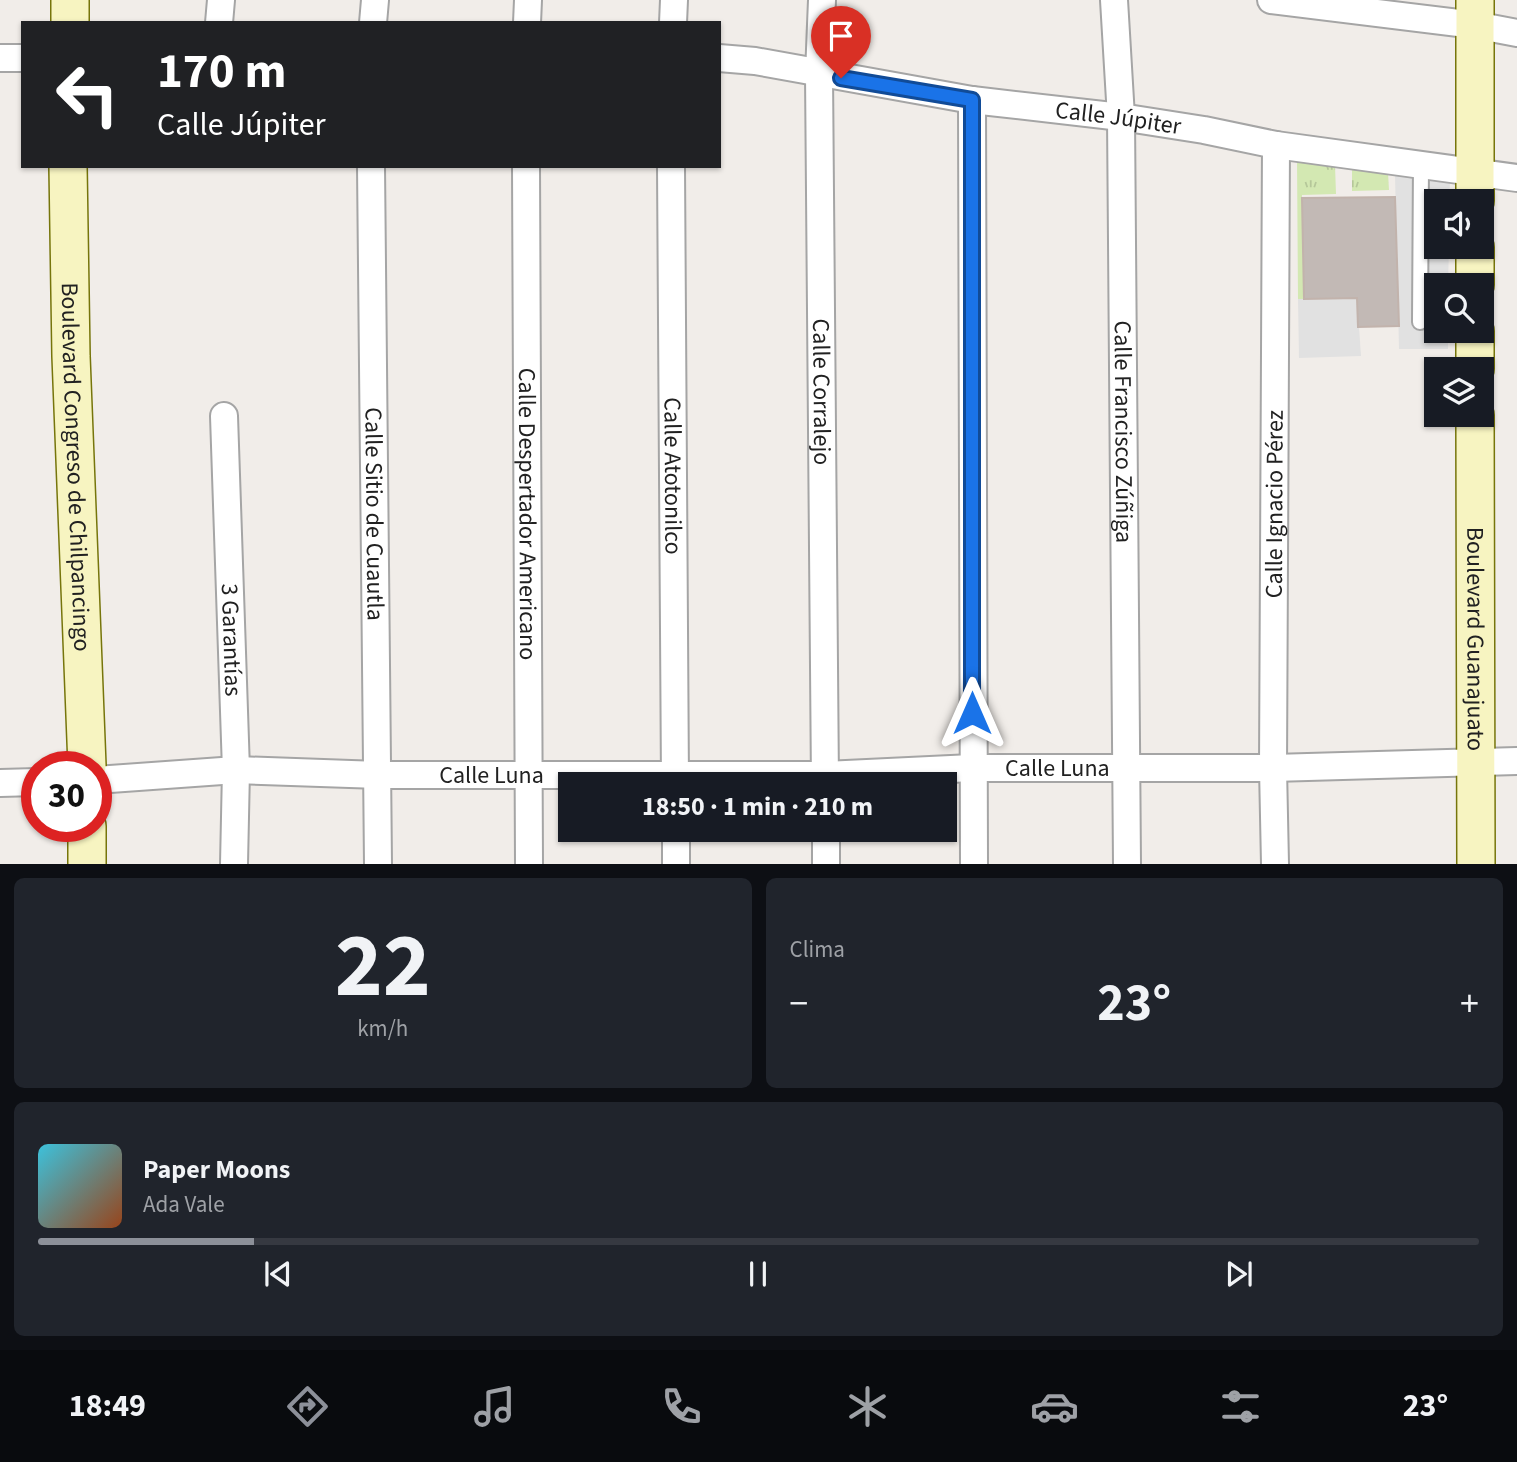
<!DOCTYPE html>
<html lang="es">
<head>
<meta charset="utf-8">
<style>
  body { margin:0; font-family:"Source Sans 3",sans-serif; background:#20242c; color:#f1f3f6; height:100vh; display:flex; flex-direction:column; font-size:26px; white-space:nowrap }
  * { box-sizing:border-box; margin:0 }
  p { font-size:23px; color:#9ea1a6 }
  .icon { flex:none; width:38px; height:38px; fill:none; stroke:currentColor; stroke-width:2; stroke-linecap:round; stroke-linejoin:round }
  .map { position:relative; height:864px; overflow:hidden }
  .drawer { display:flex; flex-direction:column; gap:14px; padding:14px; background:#0d0f14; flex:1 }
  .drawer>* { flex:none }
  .banner { position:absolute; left:21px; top:21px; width:700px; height:147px; border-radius:0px; box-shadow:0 2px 5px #0004; background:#202124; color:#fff; overflow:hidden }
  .fabs { position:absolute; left:1424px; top:189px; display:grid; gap:14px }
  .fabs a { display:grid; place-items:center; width:70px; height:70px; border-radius:0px; background:#171b24; box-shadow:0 2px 5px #0004; font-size:35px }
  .speed { position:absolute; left:21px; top:751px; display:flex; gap:14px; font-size:35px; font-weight:700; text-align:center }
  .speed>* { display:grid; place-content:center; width:91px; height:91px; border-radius:50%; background:#171b24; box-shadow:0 2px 5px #0004; line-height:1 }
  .speed .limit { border:10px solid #d22; background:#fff; color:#111 }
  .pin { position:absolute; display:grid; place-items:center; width:60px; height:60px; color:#fff; margin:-72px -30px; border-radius:50% 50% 50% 0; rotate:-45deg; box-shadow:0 0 7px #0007 }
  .pin .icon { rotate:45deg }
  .me { position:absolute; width:77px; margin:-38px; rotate:0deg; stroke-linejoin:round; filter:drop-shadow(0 0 5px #0008) }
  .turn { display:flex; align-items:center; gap:24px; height:147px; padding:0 21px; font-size:32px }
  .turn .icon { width:91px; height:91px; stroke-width:2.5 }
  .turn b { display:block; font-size:49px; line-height:60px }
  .big { font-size:52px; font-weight:700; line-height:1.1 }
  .drawer .card { flex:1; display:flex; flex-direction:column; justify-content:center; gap:10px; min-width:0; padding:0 24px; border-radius:10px; background:#20242c }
  .drawer .dial { align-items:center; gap:0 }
  .dial b { font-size:91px; line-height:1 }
  .song { display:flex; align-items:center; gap:21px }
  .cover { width:84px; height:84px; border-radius:10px; background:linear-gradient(135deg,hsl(190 70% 55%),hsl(20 70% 35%)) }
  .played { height:7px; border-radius:4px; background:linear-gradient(90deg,#8c9099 15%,#363941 15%) }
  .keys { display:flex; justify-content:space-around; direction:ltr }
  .heat { display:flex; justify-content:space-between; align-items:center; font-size:38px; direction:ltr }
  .drawer .tiles { flex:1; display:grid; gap:14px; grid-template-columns:1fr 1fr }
  .card:last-child { grid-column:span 2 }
  .trip { position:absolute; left:558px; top:772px; width:399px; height:70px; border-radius:0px; background:#171b24; box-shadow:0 2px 5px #0004; font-weight:700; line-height:70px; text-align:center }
  .tab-bar { display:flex; height:112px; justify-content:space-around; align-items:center; background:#090b0e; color:#9ea1a6 }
  .tab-bar .icon { width:49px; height:49px }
  .tab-bar .selected { color:#8c9099 }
  .tab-bar b { font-size:32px; color:#f1f3f6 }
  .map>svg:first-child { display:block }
  .grass { fill:url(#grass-tufts) }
  .parking { fill:#e1e1e1 }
  .building { fill:#c2b9b5; stroke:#c2b3ac; stroke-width:2 }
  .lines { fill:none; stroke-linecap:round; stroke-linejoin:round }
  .lane-casing { stroke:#a5a5a5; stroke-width:18 }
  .street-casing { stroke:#a5a5a5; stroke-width:30 }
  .secondary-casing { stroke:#76750b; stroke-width:40 }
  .lane { stroke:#fff; stroke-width:14 }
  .street { stroke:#fff; stroke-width:26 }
  .secondary { stroke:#f7f4c1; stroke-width:37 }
  .route-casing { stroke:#114b97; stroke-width:18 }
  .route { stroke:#1a73e8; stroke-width:12 }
  .labels { text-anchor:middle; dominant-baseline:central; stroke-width:7; stroke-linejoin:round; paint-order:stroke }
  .street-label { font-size:24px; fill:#212121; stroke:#fff }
</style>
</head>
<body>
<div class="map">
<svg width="1517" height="864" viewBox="0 0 1517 864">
  <defs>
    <pattern id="grass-tufts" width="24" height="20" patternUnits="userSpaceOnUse" patternTransform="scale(1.75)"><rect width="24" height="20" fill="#d3e8b2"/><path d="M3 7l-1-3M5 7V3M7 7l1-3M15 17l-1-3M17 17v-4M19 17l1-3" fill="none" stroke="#b5c799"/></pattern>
  </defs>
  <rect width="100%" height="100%" fill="#f1ede9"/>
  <g class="grass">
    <polygon points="1297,159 1335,165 1336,194 1302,195 1304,299 1298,299"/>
    <polygon points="1352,168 1388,173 1389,190 1352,191"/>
  </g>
  <g class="parking">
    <polygon points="1395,175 1450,182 1449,201 1437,201 1437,247 1449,247 1448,285 1437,285 1437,331 1448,331 1448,349 1399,349"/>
    <polygon points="1357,298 1361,356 1299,358 1298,299"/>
  </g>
  <polygon class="building" points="1395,197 1399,326 1358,327 1357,298 1304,299 1302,198"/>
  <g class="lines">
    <defs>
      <polyline id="lane" points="1420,322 1421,163"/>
      <g id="street">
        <path id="s1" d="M822,0L819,74L825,784"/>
        <path id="s2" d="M1114,0L1121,117L1127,864"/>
        <polyline points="1271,0 1475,25 1517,33"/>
        <polyline points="219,23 221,0"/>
        <polyline points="373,23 375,0"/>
        <polyline points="527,23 528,0"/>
        <polyline points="673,23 674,0"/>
        <polyline points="0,58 23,58"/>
        <path id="s3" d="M719,58L755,61L972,100L1121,117L1204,130L1276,145L1517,178"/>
        <polyline points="972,100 974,864"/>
        <path id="s4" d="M371,166L378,864"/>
        <path id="s5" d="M526,166L529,864"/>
        <path id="s6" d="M671,166L675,784"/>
        <path id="s7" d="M224,416L236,770L234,864"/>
        <path id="s8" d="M96,780L236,770L379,775H825L972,768H1273L1517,761"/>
        <polyline points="0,783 37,782"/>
        <polyline points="676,830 676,864"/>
        <polyline points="826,830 826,864"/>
        <path id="s9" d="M1275,864L1273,768L1276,145"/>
      </g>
      <g id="secondary">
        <polyline points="1475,0 1475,201"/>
        <polyline points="70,23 70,0"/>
        <path id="s10" d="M68,166L71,356L87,766"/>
        <polyline points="1475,247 1475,285"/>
        <polyline points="1475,369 1475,331"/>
        <path id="s11" d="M1475,415L1476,864"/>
        <polyline points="87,864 87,826"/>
      </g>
    </defs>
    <use href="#lane" class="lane-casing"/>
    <use href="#street" class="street-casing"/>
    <use href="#secondary" class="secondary-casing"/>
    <use href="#lane" class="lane"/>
    <use href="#street" class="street"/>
    <use href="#secondary" class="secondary"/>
  </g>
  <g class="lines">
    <defs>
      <polyline id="route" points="841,78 972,100 972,713"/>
    </defs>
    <use href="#route" class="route-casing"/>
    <use href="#route" class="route"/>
  </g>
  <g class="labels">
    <g class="street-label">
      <text stroke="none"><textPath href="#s3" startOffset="404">Calle Júpiter</textPath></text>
      <text stroke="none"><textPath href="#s1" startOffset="392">Calle Corralejo</textPath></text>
      <text stroke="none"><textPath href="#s2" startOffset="432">Calle Francisco Zúñiga</textPath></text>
      <text stroke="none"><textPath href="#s10" startOffset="301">Boulevard Congreso de Chilpancingo</textPath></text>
      <text stroke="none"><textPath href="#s6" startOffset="310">Calle Atotonilco</textPath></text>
      <text stroke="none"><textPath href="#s9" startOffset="360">Calle Ignacio Pérez</textPath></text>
      <text stroke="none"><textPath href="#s4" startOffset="348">Calle Sitio de Cuautla</textPath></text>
      <text stroke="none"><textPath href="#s5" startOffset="348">Calle Despertador Americano</textPath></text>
      <text stroke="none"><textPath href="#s11" startOffset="224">Boulevard Guanajuato</textPath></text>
      <text stroke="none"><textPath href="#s7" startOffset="224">3 Garantías</textPath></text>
      <text stroke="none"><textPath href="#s8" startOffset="962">Calle Luna</textPath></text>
      <text stroke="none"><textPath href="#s8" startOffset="396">Calle Luna</textPath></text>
    </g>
  </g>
</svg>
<div class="fabs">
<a><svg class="icon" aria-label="sound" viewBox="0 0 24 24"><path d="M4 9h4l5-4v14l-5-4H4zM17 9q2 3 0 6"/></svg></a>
<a><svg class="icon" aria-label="search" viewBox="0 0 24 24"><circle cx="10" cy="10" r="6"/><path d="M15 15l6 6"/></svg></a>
<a><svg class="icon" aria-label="layers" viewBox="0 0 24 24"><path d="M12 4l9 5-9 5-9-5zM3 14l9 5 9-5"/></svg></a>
</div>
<div class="speed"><div class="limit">30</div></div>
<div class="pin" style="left:841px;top:78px;background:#d93025"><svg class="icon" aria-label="arrive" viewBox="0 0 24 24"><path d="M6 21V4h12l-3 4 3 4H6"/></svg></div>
<svg class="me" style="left:972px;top:713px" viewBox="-20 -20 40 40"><path d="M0-17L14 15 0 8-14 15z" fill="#1a73e8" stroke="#fff" stroke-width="4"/></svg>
<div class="trip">18:50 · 1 min · 210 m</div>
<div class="banner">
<div class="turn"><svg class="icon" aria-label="left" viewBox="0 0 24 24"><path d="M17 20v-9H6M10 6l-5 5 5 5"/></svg><div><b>170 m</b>Calle Júpiter</div></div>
</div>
</div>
<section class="drawer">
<div class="tiles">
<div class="card dial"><b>22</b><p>km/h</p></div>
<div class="card"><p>Clima</p>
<div class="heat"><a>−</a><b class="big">23°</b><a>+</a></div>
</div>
<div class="card">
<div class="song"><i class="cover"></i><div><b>Paper Moons</b><p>Ada Vale</p></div></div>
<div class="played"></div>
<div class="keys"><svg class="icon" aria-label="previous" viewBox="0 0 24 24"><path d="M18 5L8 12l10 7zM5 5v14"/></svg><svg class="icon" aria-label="pause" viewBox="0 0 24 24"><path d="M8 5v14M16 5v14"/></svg><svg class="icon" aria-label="next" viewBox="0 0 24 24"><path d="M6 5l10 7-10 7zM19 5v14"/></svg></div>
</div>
</div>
</section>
<nav class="tab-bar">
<b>18:49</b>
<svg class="icon selected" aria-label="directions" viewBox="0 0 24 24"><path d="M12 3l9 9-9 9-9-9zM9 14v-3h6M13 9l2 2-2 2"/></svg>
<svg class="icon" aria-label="music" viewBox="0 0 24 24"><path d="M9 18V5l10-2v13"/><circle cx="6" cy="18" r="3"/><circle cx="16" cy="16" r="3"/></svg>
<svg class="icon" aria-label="phone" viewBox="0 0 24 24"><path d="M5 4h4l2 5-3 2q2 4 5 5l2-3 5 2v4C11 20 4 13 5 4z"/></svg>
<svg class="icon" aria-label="climate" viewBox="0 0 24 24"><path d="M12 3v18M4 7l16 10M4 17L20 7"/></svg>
<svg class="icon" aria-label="car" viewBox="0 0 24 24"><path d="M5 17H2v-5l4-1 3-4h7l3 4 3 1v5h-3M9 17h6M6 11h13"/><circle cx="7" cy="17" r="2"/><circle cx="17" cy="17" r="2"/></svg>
<svg class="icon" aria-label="filters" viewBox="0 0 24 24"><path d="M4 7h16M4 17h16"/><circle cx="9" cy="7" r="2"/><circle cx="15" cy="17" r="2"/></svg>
<b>23°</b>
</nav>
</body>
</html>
